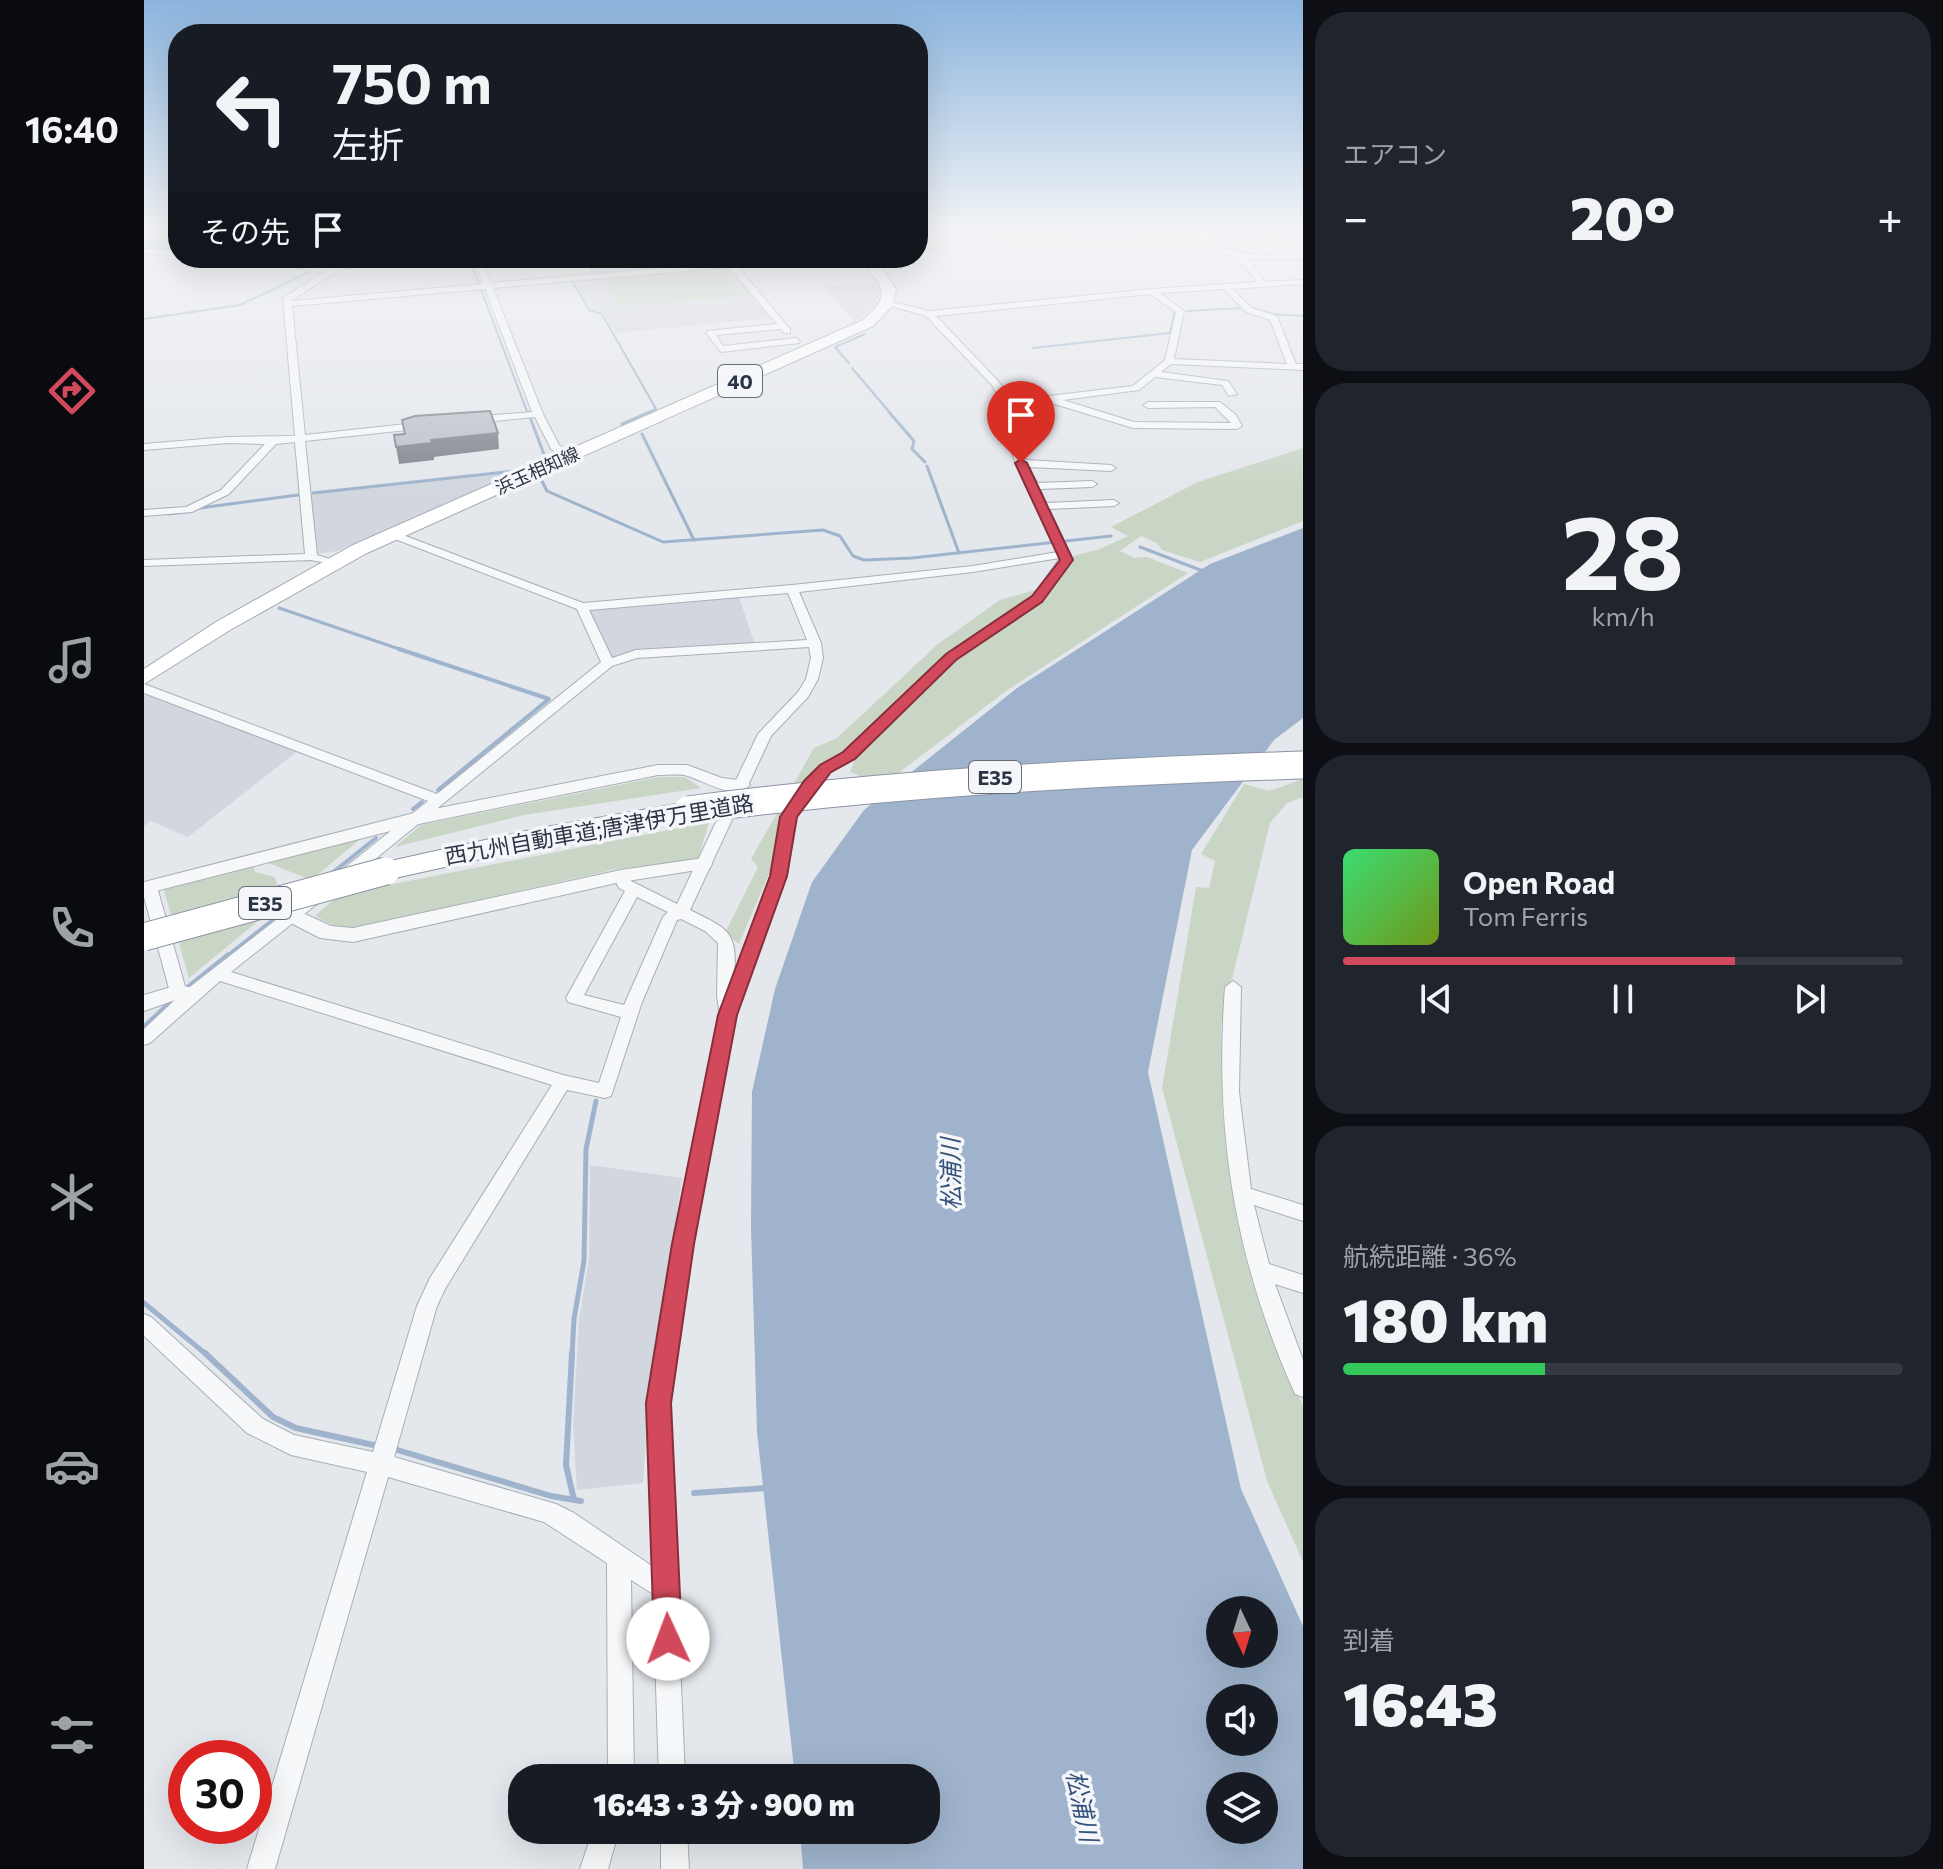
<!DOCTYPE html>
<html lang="ja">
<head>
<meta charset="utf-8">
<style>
  body { margin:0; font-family:Commissioner,"Noto Sans JP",sans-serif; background:#20242c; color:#f1f3f6; height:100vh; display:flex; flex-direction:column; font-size:30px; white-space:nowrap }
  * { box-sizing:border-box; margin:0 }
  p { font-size:26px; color:#9ea1a6 }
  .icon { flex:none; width:44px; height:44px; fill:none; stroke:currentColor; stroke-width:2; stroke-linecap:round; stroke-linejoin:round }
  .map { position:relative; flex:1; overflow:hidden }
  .panel { display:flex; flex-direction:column; gap:12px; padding:12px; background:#0d0f14; width:640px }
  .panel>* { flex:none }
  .top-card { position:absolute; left:24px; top:24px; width:760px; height:244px; border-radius:32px; box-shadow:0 8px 32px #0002; background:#171b24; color:#f1f3f6; overflow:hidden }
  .needle { width:52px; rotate:176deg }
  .tools { position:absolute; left:1062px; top:1596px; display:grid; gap:16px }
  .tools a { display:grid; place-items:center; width:72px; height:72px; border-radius:50%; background:#171b24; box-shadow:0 8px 32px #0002; font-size:40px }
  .speed { position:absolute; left:24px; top:1740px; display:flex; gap:16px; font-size:40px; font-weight:700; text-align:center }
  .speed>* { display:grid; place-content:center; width:104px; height:104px; border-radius:50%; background:#171b24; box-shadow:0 8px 32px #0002; line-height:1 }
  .speed .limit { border:12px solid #d22; background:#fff; color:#111 }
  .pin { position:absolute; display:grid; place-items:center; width:68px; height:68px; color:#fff; margin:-82px -34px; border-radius:50% 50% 50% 0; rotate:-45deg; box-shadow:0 0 8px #0007 }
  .pin .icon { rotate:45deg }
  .me { position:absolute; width:88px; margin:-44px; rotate:358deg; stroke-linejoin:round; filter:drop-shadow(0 0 6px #0008) }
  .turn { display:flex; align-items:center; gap:28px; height:168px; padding:0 32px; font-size:36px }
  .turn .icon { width:104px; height:104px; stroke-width:2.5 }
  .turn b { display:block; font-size:56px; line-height:68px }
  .then { display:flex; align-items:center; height:76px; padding:0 32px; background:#0003; gap:16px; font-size:30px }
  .big { font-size:60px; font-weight:800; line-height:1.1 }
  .panel .tile { flex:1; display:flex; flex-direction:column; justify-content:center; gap:12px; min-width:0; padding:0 28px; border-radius:32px; background:#20242c }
  .panel .dial { align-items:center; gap:0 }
  .dial b { font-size:104px; line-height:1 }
  .song { display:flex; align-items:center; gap:24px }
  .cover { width:96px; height:96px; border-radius:12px; background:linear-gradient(135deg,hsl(140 70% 55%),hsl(80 70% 35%)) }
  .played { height:8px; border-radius:4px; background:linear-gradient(90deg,#d1495b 70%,#363941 70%) }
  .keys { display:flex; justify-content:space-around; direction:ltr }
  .heat { display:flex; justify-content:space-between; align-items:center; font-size:44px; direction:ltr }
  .charge { height:12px; border-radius:6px; background:linear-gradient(90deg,#34c759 36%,#363941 0) }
  .trip { position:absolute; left:364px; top:1764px; width:432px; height:80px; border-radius:32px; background:#171b24; box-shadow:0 8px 32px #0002; font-weight:800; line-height:80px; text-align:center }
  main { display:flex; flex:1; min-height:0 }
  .tab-bar { display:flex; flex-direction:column; width:144px; justify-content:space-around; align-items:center; background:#090b0e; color:#9ea1a6 }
  .tab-bar .icon { width:56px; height:56px }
  .tab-bar .active { color:#d1495b }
  .tab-bar b { font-size:36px; color:#f1f3f6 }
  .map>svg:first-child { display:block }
  .built { fill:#d2d6de }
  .green { fill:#c9d6c5 }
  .water { fill:#9fb4cc; fill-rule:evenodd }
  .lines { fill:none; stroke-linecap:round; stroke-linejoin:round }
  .stream-far4 { stroke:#9fb4cc; stroke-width:2 }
  .stream-far3 { stroke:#9fb4cc; stroke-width:3 }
  .stream-far2 { stroke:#9fb4cc; stroke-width:4 }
  .stream-far1 { stroke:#9fb4cc; stroke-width:5 }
  .stream { stroke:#9fb4cc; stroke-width:6 }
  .minor-casing { stroke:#a9aeb7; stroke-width:2 }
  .tertiary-casing { stroke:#a9aeb7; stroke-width:2 }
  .primary-casing { stroke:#a3abb8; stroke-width:2 }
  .motorway-casing { stroke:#8b94a3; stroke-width:2 }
  .minor { fill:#f7f8fa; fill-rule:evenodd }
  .tertiary { fill:#f7f8fa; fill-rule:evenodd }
  .primary { fill:#fff; fill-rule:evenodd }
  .motorway { fill:#fff; fill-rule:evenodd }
  .motorway-bridge-casing { stroke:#8b94a3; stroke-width:29; stroke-linecap:butt }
  .motorway-bridge { stroke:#fff; stroke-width:27 }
  .shaded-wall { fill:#83868d }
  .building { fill:#bbc0ca; stroke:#83868d; stroke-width:2 }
  .route { fill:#d1495b; stroke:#882f3b; stroke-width:2 }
  .labels { text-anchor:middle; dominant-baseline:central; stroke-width:7; stroke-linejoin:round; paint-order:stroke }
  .far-street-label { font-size:18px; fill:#2b3445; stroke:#f4f6f9 }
  .shield { fill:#f4f6f9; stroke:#676e7b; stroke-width:2 }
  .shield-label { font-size:20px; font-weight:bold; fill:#2b3445 }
  .street-label { font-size:22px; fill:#2b3445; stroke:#f4f6f9 }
  .water-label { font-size:24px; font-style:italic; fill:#34527a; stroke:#f4f6f9 }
</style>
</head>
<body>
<main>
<nav class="tab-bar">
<b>16:40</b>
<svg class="icon active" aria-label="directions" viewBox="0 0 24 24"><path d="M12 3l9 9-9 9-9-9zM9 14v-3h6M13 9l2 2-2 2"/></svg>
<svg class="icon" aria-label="music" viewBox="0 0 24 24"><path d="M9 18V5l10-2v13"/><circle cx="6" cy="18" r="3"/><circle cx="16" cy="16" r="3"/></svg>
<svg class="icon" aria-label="phone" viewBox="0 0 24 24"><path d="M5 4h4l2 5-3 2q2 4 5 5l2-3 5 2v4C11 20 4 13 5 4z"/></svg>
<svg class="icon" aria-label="climate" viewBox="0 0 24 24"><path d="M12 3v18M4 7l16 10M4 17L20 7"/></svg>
<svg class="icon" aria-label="car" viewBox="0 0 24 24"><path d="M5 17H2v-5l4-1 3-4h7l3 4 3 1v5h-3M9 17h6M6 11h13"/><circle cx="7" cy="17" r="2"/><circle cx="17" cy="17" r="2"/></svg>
<svg class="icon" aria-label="filters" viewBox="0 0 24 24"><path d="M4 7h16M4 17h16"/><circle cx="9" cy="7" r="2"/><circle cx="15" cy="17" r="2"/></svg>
</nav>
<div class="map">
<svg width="1159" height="1869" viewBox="0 0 1159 1869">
  <rect width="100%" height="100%" fill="#e4e7ec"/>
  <g class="built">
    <polygon points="480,258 514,258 522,270 453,276 450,261"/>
    <polygon points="584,266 626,318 472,333 460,313 446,310 431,282"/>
    <polygon points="735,282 736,294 728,308 711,322 678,287"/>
    <polygon points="365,472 366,475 193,551 171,554 165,495"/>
    <polygon points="593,591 611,645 512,650 459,662 440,605"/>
    <polygon points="0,692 155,750 44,837 7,821 0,826"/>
    <polygon points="446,1165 538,1178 505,1398 499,1483 433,1490 429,1426 435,1320 445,1259"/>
  </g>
  <g class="green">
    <polygon points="577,268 600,296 475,307 458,279"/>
    <polygon points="1159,448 1159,521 1056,562 1018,550 1013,543 997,536 976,551 990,558 1003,557 1044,573 862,691 722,798 714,775 706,772 713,754 701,751 673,768 634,825 632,857 595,944 581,933 614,867 607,859 670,748 693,738 794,644 856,600 912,584 930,556 956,549 984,536 967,527 1054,482"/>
    <polygon points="515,777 541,777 557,788 380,815 251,847 277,825"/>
    <polygon points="1159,779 1159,797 1143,803 1126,823 1088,979 1082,988 1077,1028 1079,1119 1090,1187 1147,1377 1159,1406 1159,1562 1123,1481 1018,1088 1052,887 1065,888 1071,861 1057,854 1100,784 1125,791"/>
    <polygon points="565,822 554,860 473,869 209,928 190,926 171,916 209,883 224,889"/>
    <polygon points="219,837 167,880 122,862"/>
    <polygon points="109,866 111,872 131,877 137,902 45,978 20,890"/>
  </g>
  <g class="water">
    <polygon points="0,230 34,230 34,250 0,249"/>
    <path d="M1159,528V718L1130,740L1048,850L1004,1072L1097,1489L1159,1626V1869H659L656,1830H782V1778H651L613,1432L607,1226L608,1092L631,989L668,882L720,810L873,688L1066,564ZM1076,1610H1120V1654H1076ZM1076,1698H1120V1742H1076ZM1076,1786H1120V1830H1076Z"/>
  </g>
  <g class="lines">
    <g class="stream-far4">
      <polyline points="0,254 5,254"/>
      <polyline points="325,258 384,414"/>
      <polyline points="445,258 449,275"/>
      <polyline points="445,280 428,281 445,310 458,314 512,409 501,414"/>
      <polyline points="1109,308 1128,314 1159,316"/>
      <polyline points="1043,311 1098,308"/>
      <polyline points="0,319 96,305 195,258"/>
      <polyline points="889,348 1026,333 1031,311"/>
      <polyline points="705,363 691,347 721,334"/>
      <polyline points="708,368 747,414"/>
    </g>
    <g class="stream-far3">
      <polyline points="745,412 770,441 768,449 781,462"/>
      <polyline points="478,424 506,412"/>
      <polyline points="498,434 550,540"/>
      <polyline points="783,466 815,553"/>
      <polyline points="383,472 378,468 401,457 384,412"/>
      <polyline points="391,476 397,479 403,491 519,542 679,530 696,536 709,556 720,560 768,558 967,536"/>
      <polyline points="169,493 379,470"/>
      <polyline points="56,508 154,495"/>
      <polyline points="25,514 48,511"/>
      <polyline points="996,547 1059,571"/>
      <polyline points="135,608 261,651"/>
    </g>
    <g class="stream-far2">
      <polyline points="255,649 405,699 294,790"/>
      <polyline points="269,809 278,802"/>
      <polyline points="187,874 232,838"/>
      <polyline points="82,957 139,912"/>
    </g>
    <g class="stream-far1">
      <polyline points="43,988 84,955"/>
      <polyline points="0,1027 30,999"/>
      <polyline points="0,1303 63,1355"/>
      <polyline points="428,1355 430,1319 440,1261 442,1149 452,1101"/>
    </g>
    <g class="stream">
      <polyline points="61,1353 129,1417 152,1428 234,1446"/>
      <polyline points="428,1353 422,1465 430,1500"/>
      <polyline points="250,1449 407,1496 437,1501"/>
      <polyline points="550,1493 623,1488"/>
    </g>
    <defs>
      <g id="minor">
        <polygon points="944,230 971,230 774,250 774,246"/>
        <path d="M1042,230H1140L1137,233L1058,235C1093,259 1119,255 1159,255V259H1104L1121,282L1159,280V284L1088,289L1108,308L1133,316L1152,364H1159V370L1027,364L1017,372L1084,381L1093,394L1085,396L1078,385L1011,377L995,390L919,400L990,422L1087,423L1071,407L1004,408L999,405L1004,402H1076L1092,415L1098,426L1093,429L989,428L904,402L865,399L875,445L882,460L967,465L972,468L967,471L885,467L893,483L948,481L953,484L948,487L896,489L902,503L970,500L975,503L970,506L905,509L929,560L897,602L811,660L710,759L687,771L671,788L652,817L643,876L592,1015L549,1244L525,1403L541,1778H515L509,1594L487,1580L490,1778H464L463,1563L400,1522L244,1477L131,1869H103L223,1472L147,1455L103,1433L0,1336V1314L7,1317L119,1419L150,1435L229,1452L273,1306L286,1278L408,1085L76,981L6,1043L0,1045V1029L33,998L26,992L0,897V883H10L13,887L42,990L168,892H178L181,896L178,900L87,972L419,1075L455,1083L477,1017L424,1002L422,998L481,891L475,888L469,876L477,871L482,872L487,881L533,904L614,734L654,692L662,679L667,658L665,647L493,658L468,666L203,882L198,883L190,878L193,874L284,801L0,693V684L293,794L457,662L433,609L243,536V532H251L439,603L648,585L829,566L914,552C898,517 876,480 865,444C858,424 860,403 848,385L782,316L740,304L744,301L785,311L1008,289L1113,282L1095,259L1063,246ZM1080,289L1102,312L1126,320L1143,364L1030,359L1040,311L1016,293ZM1006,294L1032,312L1021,360L989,386L905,396L863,393L854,381L792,316ZM916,558L889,596L803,654L700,753L677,765L661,782L638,817L627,876L590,976C594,931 584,929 546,910L627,736L664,697L674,679L679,658L677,643L655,592L829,572ZM644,593L663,640L492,650L468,658L445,610ZM493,897L524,912L519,917L480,1005L440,995ZM537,919L561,931L574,943L573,996L576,1015L529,1244L503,1403L508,1566L430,1513L412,1504L250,1457L293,1306L301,1289L423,1090L461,1098L467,1096L498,1002L533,920Z"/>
        <polygon points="1002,238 1033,238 1037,240 1033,242 999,242"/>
        <polygon points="0,249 34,252 34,256 0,253"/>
        <polygon points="121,258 189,268 213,258 224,258 185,276 147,301 339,284 329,258 337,258 347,283 633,258 663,258 593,266 646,329 646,333 640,333 637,329 572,335 579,346 652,338 656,341 655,343 577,352 562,333 563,331 633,324 585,267 349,288 399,414 415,445 430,456 425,459 407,449 391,417 328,423 323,420 328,417 388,412 341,289 148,306 161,435 281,422 286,425 281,428 161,441 173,555 192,561 192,565 167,560 0,566 0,560 161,554 151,442 132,444 85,494 48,512 0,516 0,510 42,507 77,490 121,444 84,443 0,450 0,444 84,437 151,436 139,298 180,272 166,271"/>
        <path d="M1089,981L1097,987L1095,1092L1107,1189L1159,1205V1221L1110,1205L1125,1264L1159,1275V1293L1131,1284L1159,1360V1397L1151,1394C1091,1260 1070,1133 1081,987Z"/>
        <polygon points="449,1830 475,1830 464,1869 436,1869"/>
        <polygon points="517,1830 543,1830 545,1869 517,1869"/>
      </g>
      <g id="tertiary">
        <path d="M514,765H543L578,778L603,781L606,785C588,802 559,779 540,775C532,774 522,775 514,775L270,825L0,894V882L270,813Z"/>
        <polygon points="559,858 566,860 568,864 566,868 477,882 209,942 176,938 141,920 138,915 148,908 187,926 209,928 477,870"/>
        <polygon points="34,985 55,989 58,994 55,999 34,999 0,1011 0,995"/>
      </g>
      <path id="primary" d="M714,258H727L741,272L752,290L748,306L729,326L223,553L86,630L0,684V669L72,622L209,545L719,320C752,293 736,283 714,258Z"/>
      <polygon id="motorway" points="544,802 554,804 558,810 554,816 391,847 242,880 232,878 228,871 232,864 242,862 391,829"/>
    </defs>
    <use href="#minor" class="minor-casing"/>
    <use href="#tertiary" class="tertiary-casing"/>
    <use href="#primary" class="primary-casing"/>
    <use href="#motorway" class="motorway-casing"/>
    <use href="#minor" class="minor"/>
    <use href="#tertiary" class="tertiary"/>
    <use href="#primary" class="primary"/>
    <use href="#motorway" class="motorway"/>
    <defs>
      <g id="motorway-bridge">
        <path d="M544,810C748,783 953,772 1159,765"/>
        <polyline points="0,937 242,871"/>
      </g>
    </defs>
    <use href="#motorway-bridge" class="motorway-bridge-casing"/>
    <use href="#motorway-bridge" class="motorway-bridge"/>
  </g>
  <polygon class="shaded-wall" points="354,433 355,449 290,457 290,460 255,464 252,447 287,440"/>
  <polygon class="building" points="346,411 354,433 287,440 288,443 252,447 250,435 261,434 258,420 271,416"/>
  <linearGradient id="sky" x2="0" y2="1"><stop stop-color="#8bb4dd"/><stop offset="0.47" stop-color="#f3f4f6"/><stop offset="1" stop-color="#f3f4f6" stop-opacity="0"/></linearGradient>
  <rect width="1159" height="492" fill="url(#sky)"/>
  <polygon class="route" points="877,459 883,463 929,560 898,602 812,660 711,759 687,772 653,817 643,876 593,1015 550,1244 527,1403 538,1639 534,1649 524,1653 514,1649 510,1639 502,1403 528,1244 574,1015 626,876 636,817 660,781 676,765 699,752 802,654 888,596 916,560 871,463"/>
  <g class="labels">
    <g class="far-street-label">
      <text transform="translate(393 470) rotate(-24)">浜玉相知線</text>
    </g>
    <g class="shield">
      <rect x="574" y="365" width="44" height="32" rx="6"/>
      <rect x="825" y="761" width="52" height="32" rx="6"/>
      <rect x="95" y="887" width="52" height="32" rx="6"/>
    </g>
    <g class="shield-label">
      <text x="596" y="381">40</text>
      <text x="851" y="777">E35</text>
      <text x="121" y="903">E35</text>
    </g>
    <g class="street-label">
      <text transform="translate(455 829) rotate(-10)">西九州自動車道;唐津伊万里道路</text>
    </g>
    <g class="water-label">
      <text transform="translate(806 1174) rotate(-91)">松浦川</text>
      <text transform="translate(939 1806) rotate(78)">松浦川</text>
    </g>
  </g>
</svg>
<div class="tools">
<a><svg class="needle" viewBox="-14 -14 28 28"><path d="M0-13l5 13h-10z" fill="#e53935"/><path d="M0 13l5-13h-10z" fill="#9ea1a6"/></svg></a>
<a><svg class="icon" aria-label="sound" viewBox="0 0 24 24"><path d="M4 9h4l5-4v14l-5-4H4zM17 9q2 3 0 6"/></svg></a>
<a><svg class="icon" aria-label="layers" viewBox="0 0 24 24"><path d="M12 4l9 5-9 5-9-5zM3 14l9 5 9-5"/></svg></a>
</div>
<div class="speed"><div class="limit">30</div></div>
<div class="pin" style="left:877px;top:463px;background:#d93025"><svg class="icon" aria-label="arrive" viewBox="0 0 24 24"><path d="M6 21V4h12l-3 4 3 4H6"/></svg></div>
<svg class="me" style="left:524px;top:1639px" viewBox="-20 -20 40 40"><circle r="19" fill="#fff"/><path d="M0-13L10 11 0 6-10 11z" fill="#d1495b"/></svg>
<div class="trip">16:43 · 3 分 · 900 m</div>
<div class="top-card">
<div class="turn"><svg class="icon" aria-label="left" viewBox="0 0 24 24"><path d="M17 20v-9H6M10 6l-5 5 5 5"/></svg><div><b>750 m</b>左折</div></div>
<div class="then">その先<svg class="icon" aria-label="arrive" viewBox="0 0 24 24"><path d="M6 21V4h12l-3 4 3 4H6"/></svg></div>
</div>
</div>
<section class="panel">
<div class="tile"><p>エアコン</p>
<div class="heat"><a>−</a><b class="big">20°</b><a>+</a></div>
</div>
<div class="tile dial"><b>28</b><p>km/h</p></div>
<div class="tile">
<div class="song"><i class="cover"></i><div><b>Open Road</b><p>Tom Ferris</p></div></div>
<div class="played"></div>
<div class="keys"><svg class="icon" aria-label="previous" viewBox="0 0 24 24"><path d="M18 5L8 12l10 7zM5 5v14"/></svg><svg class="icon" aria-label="pause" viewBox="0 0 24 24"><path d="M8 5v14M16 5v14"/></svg><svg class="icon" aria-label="next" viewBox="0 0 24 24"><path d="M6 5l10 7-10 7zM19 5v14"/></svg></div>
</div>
<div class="tile"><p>航続距離 · 36%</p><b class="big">180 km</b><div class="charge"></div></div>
<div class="tile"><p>到着</p><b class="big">16:43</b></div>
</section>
</main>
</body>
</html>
